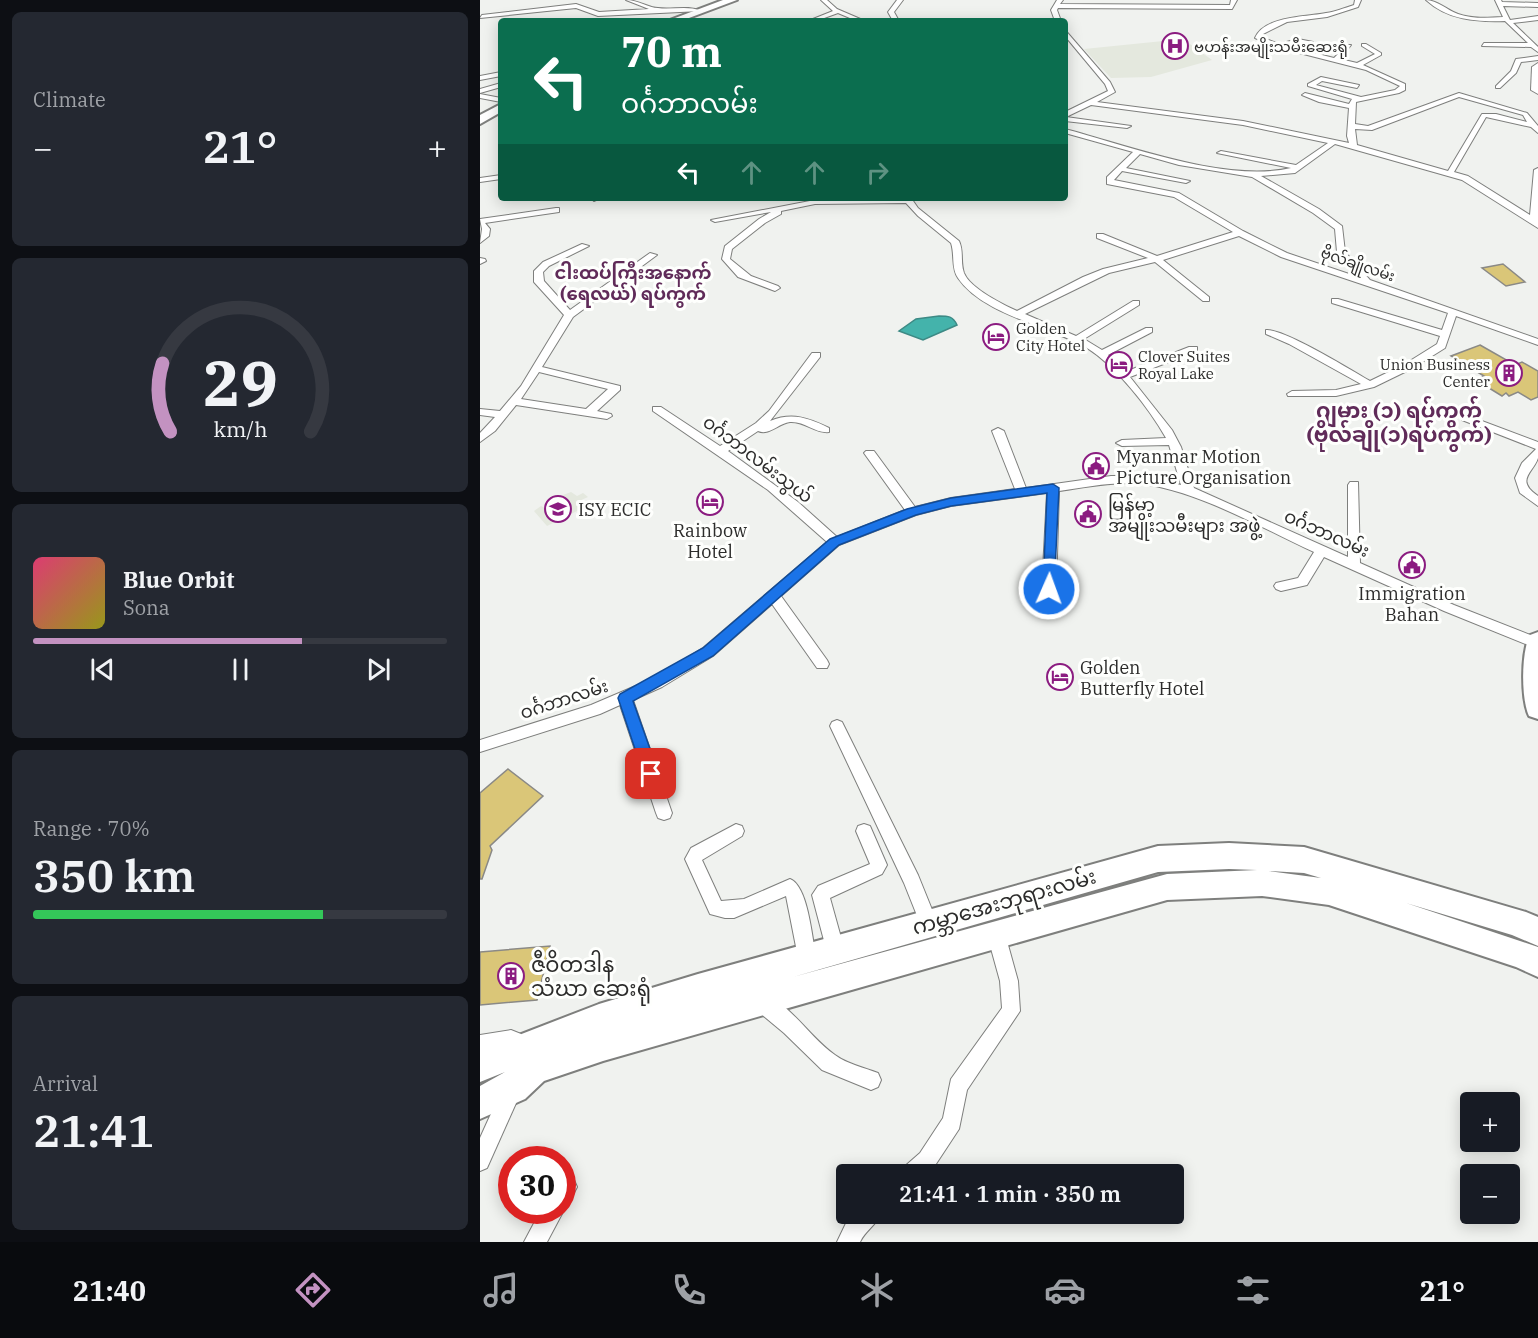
<!DOCTYPE html>
<html lang="en">
<head>
<meta charset="utf-8">
<style>
  body { margin:0; font-family:"IBM Plex Serif","Noto Sans Myanmar",serif; background:#242831; color:#f1f3f6; height:100vh; display:flex; flex-direction:column; font-size:22px; white-space:nowrap }
  * { box-sizing:border-box; margin:0 }
  p { font-size:20px; color:#9ea1a6 }
  .icon { flex:none; width:33px; height:33px; fill:none; stroke:currentColor; stroke-width:2; stroke-linecap:round; stroke-linejoin:round }
  .map { position:relative; flex:1; overflow:hidden }
  .sheet { display:flex; flex-direction:column; gap:12px; padding:12px; background:#0d0f14; width:480px }
  .sheet>* { flex:none }
  .hud { position:absolute; left:18px; top:18px; width:570px; height:183px; border-radius:6px; box-shadow:0 3px 15px #0003; background:#0b6e4f; color:#fff; overflow:hidden }
  .controls { position:absolute; left:980px; top:1092px; display:grid; gap:12px }
  .controls a { display:grid; place-items:center; width:60px; height:60px; border-radius:6px; background:#171b24; box-shadow:0 3px 15px #0003; font-size:30px }
  .speed { position:absolute; left:18px; top:1146px; display:flex; gap:12px; font-size:30px; font-weight:700; text-align:center }
  .speed>* { display:grid; place-content:center; width:78px; height:78px; border-radius:50%; background:#171b24; box-shadow:0 3px 15px #0003; line-height:1 }
  .speed .limit { border:9px solid #d22; background:#fff; color:#111 }
  .pin { position:absolute; display:grid; place-items:center; width:51px; height:51px; color:#fff; margin:-26px; border-radius:12px; box-shadow:0 3px 9px #0006 }
  .me { position:absolute; width:66px; margin:-33px; rotate:2deg; stroke-linejoin:round; filter:drop-shadow(0 0 4px #0008) }
  .turn { display:flex; align-items:center; gap:21px; height:126px; padding:0 24px; font-size:27px }
  .turn .icon { width:78px; height:78px; stroke-width:2.5 }
  .turn b { display:block; font-size:42px; line-height:51px }
  .lanes { display:flex; align-items:center; height:57px; padding:0 24px; background:#0003; justify-content:center; gap:30px; direction:ltr }
  .lanes .off { opacity:.35 }
  .big { font-size:45px; font-weight:600; line-height:1.1 }
  .sheet .widget { flex:1; display:flex; flex-direction:column; justify-content:center; gap:9px; min-width:0; padding:0 21px; border-radius:9px; background:#242831 }
  .sheet .dial { align-items:center; gap:0 }
  .dial svg { height:156px; overflow:visible; fill:none; stroke:#363941; stroke-width:7; stroke-linecap:round; text-anchor:middle }
  .dial text { fill:#f1f3f6; stroke:none }
  .song { display:flex; align-items:center; gap:18px }
  .cover { width:72px; height:72px; border-radius:9px; background:linear-gradient(135deg,hsl(340 70% 55%),hsl(60 70% 35%)) }
  .played { height:6px; border-radius:3px; background:linear-gradient(90deg,#c392c1 65%,#363941 65%) }
  .keys { display:flex; justify-content:space-around; direction:ltr }
  .heat { display:flex; justify-content:space-between; align-items:center; font-size:33px; direction:ltr }
  .charge { height:9px; border-radius:4px; background:linear-gradient(90deg,#34c759 70%,#363941 0) }
  .trip { position:absolute; left:356px; top:1164px; width:348px; height:60px; border-radius:6px; background:#171b24; box-shadow:0 3px 15px #0003; font-weight:600; line-height:60px; text-align:center }
  .dock { display:flex; height:96px; justify-content:space-around; align-items:center; background:#090b0e; color:#9ea1a6 }
  .dock .icon { width:42px; height:42px }
  .dock .on { color:#c392c1 }
  .dock b { font-size:27px; color:#f1f3f6 }
  main { display:flex; flex:1; min-height:0 }
  .map>svg:first-child { display:block }
  .built { fill:#e4e8de }
  .water { fill:#44b3ab; stroke:#3d8a85; stroke-width:1.5 }
  .building { fill:#dac678; stroke:#8a8986; stroke-width:1.5 }
  .lines { fill:none; stroke-linecap:round; stroke-linejoin:round }
  .street-casing { stroke:#7e7f7d; stroke-width:2 }
  .secondary-casing { stroke:#7e7f7d; stroke-width:2 }
  .primary-casing { stroke:#7e7f7d; stroke-width:4 }
  .street { fill:#fff; fill-rule:evenodd }
  .secondary { fill:#fff; fill-rule:evenodd }
  .primary { fill:#fff; fill-rule:evenodd }
  .route { fill:#1a73e8; stroke:#114b97; stroke-width:1.5 }
  .labels { text-anchor:middle; dominant-baseline:central; stroke-width:6; stroke-linejoin:round; paint-order:stroke }
  .far-poi-label { font-size:15px; fill:#2c2c2b; stroke:#fefffd; text-anchor:start }
  .far-street-label { font-size:15px; fill:#2c2c2b; stroke:#fefffd }
  .far-quarter-label { font-size:18px; font-weight:bold; fill:#602b59; stroke:#fefffd }
  .poi-label { font-size:18px; fill:#2c2c2b; stroke:#fefffd; text-anchor:start }
  .street-label { font-size:18px; fill:#2c2c2b; stroke:#fefffd }
  .quarter-label { font-size:21px; font-weight:bold; fill:#602b59; stroke:#fefffd }
  .near-street-label { font-size:21px; fill:#2c2c2b; stroke:#fefffd }
  .near-poi-label { font-size:21px; fill:#2c2c2b; stroke:#fefffd; text-anchor:start }
</style>
</head>
<body>
<main>
<section class="sheet">
<div class="widget"><p>Climate</p>
<div class="heat"><a>−</a><b class="big">21°</b><a>+</a></div>
</div>
<div class="widget dial"><svg viewBox="0 0 100 80">
<path d="M14 69A42 42 0 1 1 86 69"/>
<path d="M14 69A42 42 0 0 1 10 34" stroke="#c392c1"/>
<text x="50" y="56" font-size="32" font-weight="700">29</text>
<text x="50" y="72" font-size="11">km/h</text>
</svg></div>
<div class="widget">
<div class="song"><i class="cover"></i><div><b>Blue Orbit</b><p>Sona</p></div></div>
<div class="played"></div>
<div class="keys"><svg class="icon" aria-label="previous" viewBox="0 0 24 24"><path d="M18 5L8 12l10 7zM5 5v14"/></svg><svg class="icon" aria-label="pause" viewBox="0 0 24 24"><path d="M8 5v14M16 5v14"/></svg><svg class="icon" aria-label="next" viewBox="0 0 24 24"><path d="M6 5l10 7-10 7zM19 5v14"/></svg></div>
</div>
<div class="widget"><p>Range · 70%</p><b class="big">350 km</b><div class="charge"></div></div>
<div class="widget"><p>Arrival</p><b class="big">21:41</b></div>
</section>
<div class="map">
<svg width="1058" height="1242" viewBox="0 0 1058 1242">
  <rect width="100%" height="100%" fill="#f0f2ef"/>
  <g class="built">
    <polygon points="703,39 732,60 671,77 631,78 604,49"/>
    <polygon points="91,492 97,496 103,493 108,497 97,502 103,508 67,526 54,511 61,506 65,508 78,502 75,498"/>
  </g>
  <path class="water" d="M459,316C468,316 473,316 477,325L443,340L419,331L436,319Z"/>
  <g class="building">
    <polygon points="1023,264 1045,282 1026,286 1002,268"/>
    <polygon points="1000,345 1035,365 1042,362 1058,371 1058,397 1051,400 1038,392 1029,396 1026,393 1022,396 996,380 1004,376 971,356"/>
    <polygon points="28,769 63,796 10,846 12,850 2,879 0,879 0,793"/>
    <polygon points="70,946 57,1000 0,1005 0,952"/>
  </g>
  <g class="lines">
    <defs>
      <g id="street">
        <path d="M146,0C158,0 169,8 178,8C192,10 208,5 221,11L118,16L96,8L0,18L2,15L96,4L119,12L169,9Z"/>
        <polygon points="341,0 347,0 357,9 385,21 377,21 358,13 336,21 328,21 353,11"/>
        <polygon points="417,0 423,0 414,12 419,21 413,21 408,12"/>
        <polygon points="577,0 583,0 580,4 750,5 751,0 757,0 752,9 578,8 577,10 581,21 575,21 571,10"/>
        <path d="M875,0H881L878,7L847,17L807,22L783,34L781,37L799,44L818,39L833,42L831,45L818,43L806,46L854,58L867,45H871L860,59L877,63L895,54L882,46V44H886L901,53V55L883,65L925,84V90L919,93L876,102L875,124L888,126L979,93L1047,113L1058,126V133L1051,127L1006,117L974,172L988,176L1050,215L1054,170L1058,168V228L982,180L855,144L815,173L781,176L839,209L862,226L865,252L890,280L1058,339V345L976,316L965,348L933,368L894,387L856,396H808L807,394L812,391L856,390L881,384L809,344L786,334V330C803,328 871,370 890,381L925,364L957,344L960,336L852,303V299H858L962,330L968,313L801,257L759,236L683,260L729,297V301H723L675,262L629,273L545,314L596,336L653,301H659V305L604,339L622,350L666,328H672V332L628,355L645,372L709,347H717V351L650,377L692,430L701,447L714,488L868,557V485L870,482H878L880,563L974,605L1058,638V649L964,611L844,557L827,585L801,591L796,589L794,586L796,583L818,578L834,552C784,529 716,490 662,484C635,481 606,487 579,491L576,589L574,592L569,594L562,589L567,493L471,506L436,515L359,545L301,596L347,660L349,664L347,668H337L292,604L233,656L182,687L153,700L192,813L190,818L184,820L178,818L176,813L140,705L120,714L0,752V740L111,705L172,679L223,648L347,542L288,490L173,411V407H181L240,446L276,423L289,411L332,353H340V357L290,421C312,412 329,418 349,428V432C336,434 325,421 310,422C299,423 289,436 278,431L248,451L318,502L357,537L425,510L384,453L386,451H394L435,507L471,498L535,489L512,431L518,428L524,431L546,488L631,476H662L701,485L689,445L642,446L636,443L642,440L686,438C669,408 637,367 607,348C570,326 503,315 478,278C471,268 475,255 471,243L438,216L426,203L335,204L301,211V214L285,223L252,249L250,259L271,276L298,286L300,288L295,291L258,277L242,259L245,246L279,219L291,212L235,222L231,220L335,200L431,198L438,208L479,241C484,251 480,262 484,273C490,288 522,304 537,311L603,277L623,269L668,258L617,238V234H623L677,256L753,232L694,197L627,184V177L653,152L585,133V129C650,146 745,183 811,168L737,153L741,151L816,165L848,143L763,125L611,105L586,117L651,126L647,128L585,121V112L628,91L625,84L585,36V30L630,82L635,92L617,102L763,121L869,143L867,136L869,108L839,102L822,95L825,93L869,104L872,99L828,86V84L841,77L879,85L877,88L842,81L836,85L881,97L915,90L920,86L886,70L796,47L775,38C784,16 826,17 846,13C855,12 864,8 874,5ZM979,97L1043,115L1047,122L1016,114H1002L968,171L877,145L875,129L892,130ZM660,154L699,165L772,177L833,213L855,229L857,252L875,276L807,253L763,231L699,193L634,180L642,171L706,183L710,181L646,168Z"/>
        <path d="M946,0C957,0 967,10 978,14C992,19 1008,18 1023,17L1015,0H1021L1022,2L1058,3V7L1023,6L1030,20L1058,16V20L1033,23L1058,47V52L1051,47L1002,46L1004,43H1048L1025,21C996,22 968,20 946,0Z"/>
        <polygon points="1058,56 1058,60 1041,62 1036,73 1020,88 1016,88 1016,86 1031,71 1036,59"/>
        <polygon points="1058,63 1058,94 1051,90 1052,67"/>
        <polygon points="21,72 21,76 0,80 0,76"/>
        <polygon points="21,83 21,87 0,93 0,89"/>
        <polygon points="0,94 21,98 21,102 0,98"/>
        <polygon points="21,175 21,179 0,182 0,178"/>
        <polygon points="111,198 120,198 114,201"/>
        <polygon points="76,208 79,208 79,212 5,223 10,229 9,236 0,243 2,229 0,219"/>
        <path d="M102,244L109,246L69,266L63,272L64,281L90,310L170,253L177,255L93,317L62,367L140,386V390L117,411L131,414L132,416L127,419L36,405L15,431L0,442V433L15,417L0,415V409L20,411L41,386L84,315L54,282V271L63,262ZM59,372L128,389L106,409L41,399Z"/>
        <polygon points="0,258 5,259 6,261 0,264"/>
        <path d="M986,415L1058,442C1058,446 1058,453 1058,458C1054,472 1034,480 1058,496V506L1040,493L1035,478L1042,463L1056,449L982,420L981,418Z"/>
        <polygon points="357,720 362,722 438,875 457,922 454,928 448,930 442,928 424,883 350,726 352,722"/>
        <path d="M256,824L262,826L264,831L262,836L222,860L241,901L264,899L310,879C328,886 332,938 336,957L333,963L327,966L321,963L318,957L306,896L254,918H245L230,914L205,859L211,848Z"/>
        <polygon points="384,824 390,826 407,865 402,874 350,898 365,952 362,958 356,961 350,958 347,952 332,895 338,886 390,864 376,831 378,826"/>
        <polygon points="516,926 522,928 525,934 538,981 540,1011 487,1090 479,1129 454,1167 446,1174 421,1174 424,1167 440,1153 463,1118 471,1079 522,1008 520,981 507,934 510,928"/>
        <path d="M281,992C311,1004 329,1037 355,1055C367,1064 385,1068 398,1073L401,1080L398,1087L391,1090L342,1070L304,1033L274,1008L272,1001L274,994Z"/>
        <polygon points="31,1082 38,1085 41,1092 7,1168 0,1171 0,1138 24,1085"/>
        <polygon points="87,1177 94,1180 97,1187 89,1202 82,1205 82,1178"/>
        <polygon points="82,1207 84,1210 67,1242 44,1242 61,1210 82,1210"/>
        <path d="M375,1214H401C396,1225 385,1231 380,1242H357L368,1219Z"/>
      </g>
      <polygon id="secondary" points="31,1030 41,1034 45,1044 41,1054 31,1058 0,1063 0,1035"/>
      <g id="primary">
        <polygon points="243,0 257,0 201,21 187,21"/>
        <polygon points="21,104 21,112 0,124 0,115"/>
        <path d="M1058,632V719L1049,716C1041,699 1041,652 1050,635Z"/>
        <path d="M749,843L824,847L1046,912L1058,917V946L1032,935L926,903L1058,947V977L1036,967L849,905L782,896L687,900L123,1061L64,1081L45,1099L0,1119V1086L25,1072L0,1082V1050L119,1004L218,974L678,846ZM749,869L777,870L687,874L313,977L678,872ZM788,871L824,873L841,878Z"/>
      </g>
    </defs>
    <use href="#street" class="street-casing"/>
    <use href="#secondary" class="secondary-casing"/>
    <use href="#primary" class="primary-casing"/>
    <use href="#street" class="street"/>
    <use href="#secondary" class="secondary"/>
    <use href="#primary" class="primary"/>
  </g>
  <polygon class="route" points="573,484 579,488 574,592 565,592 563,589 567,493 471,506 436,515 359,545 233,656 153,701 179,774 176,779 171,781 165,779 138,698 140,694 223,648 350,539 427,509 471,498"/>
  <defs>
    <symbol id="hospital-ring" viewBox="-11 -11 22 22"><circle r="9.5" fill="#fefffd" stroke="#8b1c80" stroke-width="1.5"/><path d="M-5-5h3v3.5h4V-5h3V5h-3V1.5h-4V5h-3Z" fill="#8b1c80"/></symbol>
    <symbol id="hotel-ring" viewBox="-11 -11 22 22"><circle r="9.5" fill="#fefffd" stroke="#8b1c80" stroke-width="1.5"/><path d="M-6-4.5h1.5V1H6V5H4.5V3h-9V5H-6ZM-4 0a1.8 1.8 0 1 1 3.6 0ZM.5 0V-2.5h3Q6-2.5 6 0Z" fill="#8b1c80"/></symbol>
    <symbol id="building-ring" viewBox="-11 -11 22 22"><circle r="9.5" fill="#fefffd" stroke="#8b1c80" stroke-width="1.5"/><path d="M-4-6H4V6H1V3H-1V6H-4ZM-2.5-4.3h1.7v1.8h-1.7ZM.8-4.3h1.7v1.8H.8ZM-2.5-1h1.7V.8h-1.7ZM.8-1h1.7V.8H.8Z" fill="#8b1c80"/></symbol>
    <symbol id="civic-ring" viewBox="-11 -11 22 22"><circle r="9.5" fill="#fefffd" stroke="#8b1c80" stroke-width="1.5"/><path d="M-.6-6.5H3V-4.5H.6V-3L4-1V1h2V6H-6V1h2V-1L-.6-3ZM-1.2 2.5V6h2.4V2.5Z" fill="#8b1c80"/></symbol>
    <symbol id="school-ring" viewBox="-11 -11 22 22"><circle r="9.5" fill="#fefffd" stroke="#8b1c80" stroke-width="1.5"/><path d="M0-5L7-2L0 1L-7-2ZM-4 1L0 2.5L4 1V4Q0 6-4 4Z" fill="#8b1c80"/></symbol>
  </defs>
  <g fill-rule="evenodd">
    <use href="#hospital-ring" x="680" y="31" width="30" height="30"/>
    <use href="#hotel-ring" x="501" y="322" width="30" height="30"/>
    <use href="#hotel-ring" x="624" y="350" width="30" height="30"/>
    <use href="#building-ring" x="1014" y="358" width="30" height="30"/>
    <use href="#civic-ring" x="601" y="451" width="30" height="30"/>
    <use href="#hotel-ring" x="215" y="487" width="30" height="30"/>
    <use href="#school-ring" x="63" y="494" width="30" height="30"/>
    <use href="#civic-ring" x="593" y="499" width="30" height="30"/>
    <use href="#civic-ring" x="917" y="550" width="30" height="30"/>
    <use href="#hotel-ring" x="565" y="662" width="30" height="30"/>
    <use href="#building-ring" x="16" y="961" width="30" height="30"/>
  </g>
  <g class="labels">
    <g class="far-poi-label">
      <text x="714" y="46">ဗဟန်းအမျိုးသမီးဆေးရုံ</text>
      <text x="536" y="328">Golden<tspan x="536" dy="17">City Hotel</tspan></text>
      <text x="658" y="356">Clover Suites<tspan x="658" dy="17">Royal Lake</tspan></text>
      <text x="1010" y="364" text-anchor="end">Union Business<tspan x="1010" dy="17">Center</tspan></text>
    </g>
    <g class="far-street-label">
      <text transform="translate(878 264) rotate(19)">ဗိုလ်ချိုလမ်း</text>
    </g>
    <g class="far-quarter-label">
      <text x="153" y="272">ငါးထပ်ကြီးအနောက်<tspan x="153" dy="21">(ရေလယ်) ရပ်ကွက်</tspan></text>
    </g>
    <g class="poi-label">
      <text x="636" y="456">Myanmar Motion<tspan x="636" dy="21">Picture Organisation</tspan></text>
      <text x="628" y="504">မြန်မာ့<tspan x="628" dy="21">အမျိုးသမီးများ အဖွဲ့</tspan></text>
      <text x="98" y="509">ISY ECIC</text>
      <text x="230" y="530" text-anchor="middle">Rainbow<tspan x="230" dy="21">Hotel</tspan></text>
      <text x="932" y="593" text-anchor="middle">Immigration<tspan x="932" dy="21">Bahan</tspan></text>
      <text x="600" y="667">Golden<tspan x="600" dy="21">Butterfly Hotel</tspan></text>
    </g>
    <g class="street-label">
      <text transform="translate(278 459) rotate(37)">ဝင်္ဂဘာလမ်းသွယ်</text>
      <text transform="translate(847 533) rotate(24)">ဝင်္ဂဘာလမ်း</text>
      <text transform="translate(84 699) rotate(-18)">ဝင်္ဂဘာလမ်း</text>
    </g>
    <g class="quarter-label">
      <text x="919" y="410">ဂျမား (၁) ရပ်ကွက်<tspan x="919" dy="24">(ဗိုလ်ချို(၁)ရပ်ကွက်)</tspan></text>
    </g>
    <g class="near-street-label">
      <text transform="translate(524 901) rotate(-16)">ကမ္ဘာအေးဘုရားလမ်း</text>
    </g>
    <g class="near-poi-label">
      <text x="51" y="964">ဇီဝိတဒါန<tspan x="51" dy="24">သံဃာ ဆေးရုံ</tspan></text>
    </g>
  </g>
</svg>
<div class="controls">
<a>+</a>
<a>−</a>
</div>
<div class="speed"><div class="limit">30</div></div>
<div class="pin" style="left:171px;top:774px;background:#d93025"><svg class="icon" aria-label="arrive" viewBox="0 0 24 24"><path d="M6 21V4h12l-3 4 3 4H6"/></svg></div>
<svg class="me" style="left:569px;top:589px" viewBox="-20 -20 40 40"><circle r="17" fill="#1a73e8" stroke="#fff" stroke-width="3"/><path d="M0-11L8 9 0 5-8 9z" fill="#fff"/></svg>
<div class="trip">21:41 · 1 min · 350 m</div>
<div class="hud">
<div class="turn"><svg class="icon" aria-label="left" viewBox="0 0 24 24"><path d="M17 20v-9H6M10 6l-5 5 5 5"/></svg><div><b>70 m</b>ဝင်္ဂဘာလမ်း</div></div>
<div class="lanes"><svg class="icon" aria-label="left" viewBox="0 0 24 24"><path d="M17 20v-9H6M10 6l-5 5 5 5"/></svg><svg class="icon off" aria-label="ahead" viewBox="0 0 24 24"><path d="M12 20V5M6 11l6-6 6 6"/></svg><svg class="icon off" aria-label="ahead" viewBox="0 0 24 24"><path d="M12 20V5M6 11l6-6 6 6"/></svg><svg class="icon off" aria-label="right" viewBox="0 0 24 24"><path d="M7 20v-9h11M14 6l5 5-5 5"/></svg></div>
</div>
</div>
</main>
<nav class="dock">
<b>21:40</b>
<svg class="icon on" aria-label="directions" viewBox="0 0 24 24"><path d="M12 3l9 9-9 9-9-9zM9 14v-3h6M13 9l2 2-2 2"/></svg>
<svg class="icon" aria-label="music" viewBox="0 0 24 24"><path d="M9 18V5l10-2v13"/><circle cx="6" cy="18" r="3"/><circle cx="16" cy="16" r="3"/></svg>
<svg class="icon" aria-label="phone" viewBox="0 0 24 24"><path d="M5 4h4l2 5-3 2q2 4 5 5l2-3 5 2v4C11 20 4 13 5 4z"/></svg>
<svg class="icon" aria-label="climate" viewBox="0 0 24 24"><path d="M12 3v18M4 7l16 10M4 17L20 7"/></svg>
<svg class="icon" aria-label="car" viewBox="0 0 24 24"><path d="M5 17H2v-5l4-1 3-4h7l3 4 3 1v5h-3M9 17h6M6 11h13"/><circle cx="7" cy="17" r="2"/><circle cx="17" cy="17" r="2"/></svg>
<svg class="icon" aria-label="filters" viewBox="0 0 24 24"><path d="M4 7h16M4 17h16"/><circle cx="9" cy="7" r="2"/><circle cx="15" cy="17" r="2"/></svg>
<b>21°</b>
</nav>
</body>
</html>
